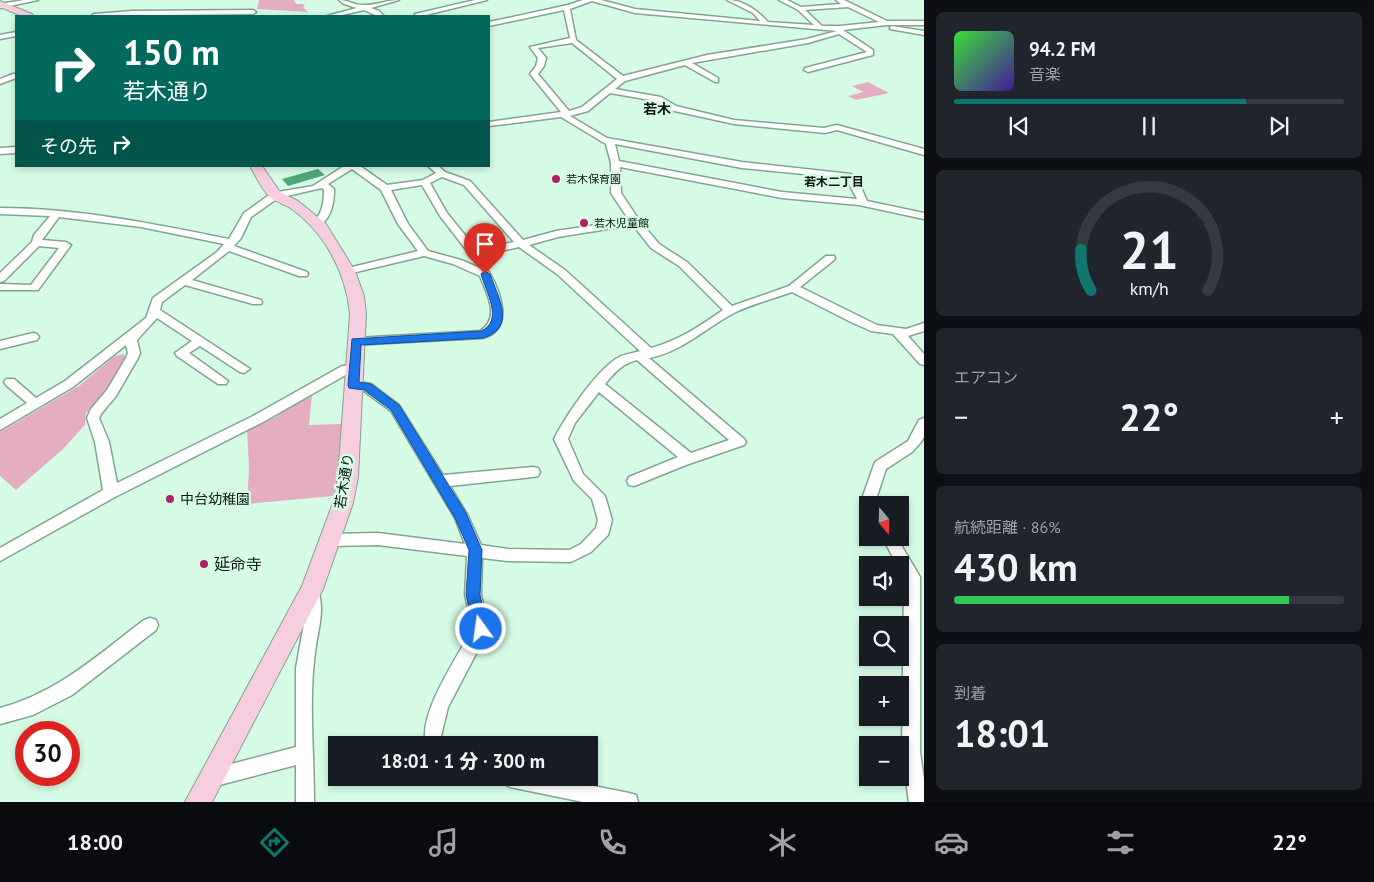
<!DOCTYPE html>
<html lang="ja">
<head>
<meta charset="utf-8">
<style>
  body { margin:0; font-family:"PT Sans","Noto Sans JP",sans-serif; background:#20242c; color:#f1f3f6; height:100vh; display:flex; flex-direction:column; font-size:19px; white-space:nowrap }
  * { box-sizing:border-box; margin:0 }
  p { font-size:16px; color:#9ea1a6 }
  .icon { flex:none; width:28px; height:28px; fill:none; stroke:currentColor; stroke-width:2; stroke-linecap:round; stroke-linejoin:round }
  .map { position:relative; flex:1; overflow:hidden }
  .details { display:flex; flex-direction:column; gap:12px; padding:12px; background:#0d0f14; width:450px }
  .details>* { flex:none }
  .hud { position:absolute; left:15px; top:15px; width:475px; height:152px; border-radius:0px; box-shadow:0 2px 8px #0003; background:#00695c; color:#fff; overflow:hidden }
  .needle { width:32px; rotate:161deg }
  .controls { position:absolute; left:859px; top:496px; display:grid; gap:10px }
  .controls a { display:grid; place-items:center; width:50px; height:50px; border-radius:0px; background:#171b24; box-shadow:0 2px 8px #0003; font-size:25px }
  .speed { position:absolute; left:15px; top:721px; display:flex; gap:10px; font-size:25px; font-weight:700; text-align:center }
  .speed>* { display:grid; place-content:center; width:65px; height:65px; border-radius:50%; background:#171b24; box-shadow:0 2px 8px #0003; line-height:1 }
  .speed .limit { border:8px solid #d22; background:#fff; color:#111 }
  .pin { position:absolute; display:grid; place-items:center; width:42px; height:42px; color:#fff; margin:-51px -21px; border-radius:50% 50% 50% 0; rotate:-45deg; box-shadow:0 0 5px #0007 }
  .pin .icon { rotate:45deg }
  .me { position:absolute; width:55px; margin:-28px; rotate:346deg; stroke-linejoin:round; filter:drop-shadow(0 0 4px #0008) }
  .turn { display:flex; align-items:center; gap:18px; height:105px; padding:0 25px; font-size:22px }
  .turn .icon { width:65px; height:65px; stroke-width:2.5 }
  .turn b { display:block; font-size:35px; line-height:42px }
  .then { display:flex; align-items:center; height:48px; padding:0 25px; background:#0003; gap:10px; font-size:19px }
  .big { font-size:38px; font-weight:800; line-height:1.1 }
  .details .card { flex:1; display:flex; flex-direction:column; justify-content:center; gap:8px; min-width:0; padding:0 18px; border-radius:8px; background:#20242c }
  .details .dial { align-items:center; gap:0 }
  .dial svg { height:130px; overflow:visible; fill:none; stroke:#363941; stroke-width:7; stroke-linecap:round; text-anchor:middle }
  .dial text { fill:#f1f3f6; stroke:none }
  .song { display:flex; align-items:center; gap:15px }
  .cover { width:60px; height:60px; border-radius:8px; background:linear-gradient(135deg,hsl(120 70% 55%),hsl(260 70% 35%)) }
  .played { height:5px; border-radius:2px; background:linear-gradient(90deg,#0f766e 75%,#363941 75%) }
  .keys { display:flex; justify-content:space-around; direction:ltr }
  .heat { display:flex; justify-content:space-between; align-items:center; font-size:28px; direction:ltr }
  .charge { height:8px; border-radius:4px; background:linear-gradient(90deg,#34c759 86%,#363941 0) }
  .trip { position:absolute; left:328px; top:736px; width:270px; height:50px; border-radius:0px; background:#171b24; box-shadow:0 2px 8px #0003; font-weight:800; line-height:50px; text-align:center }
  .tab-bar { display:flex; height:80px; justify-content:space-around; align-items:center; background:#090b0e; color:#9ea1a6 }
  .tab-bar .icon { width:35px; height:35px }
  .tab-bar .active { color:#0f766e }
  .tab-bar b { font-size:22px; color:#f1f3f6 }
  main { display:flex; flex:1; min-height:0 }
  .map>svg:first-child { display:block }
  .green { fill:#e5adc0 }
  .water { fill:#4da779 }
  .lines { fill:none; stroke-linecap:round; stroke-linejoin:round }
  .street-casing { stroke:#82a590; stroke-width:3 }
  .secondary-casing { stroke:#82a590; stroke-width:2 }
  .street { fill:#fff; fill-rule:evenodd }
  .secondary { fill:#f6cedf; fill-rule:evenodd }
  .route { fill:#1a73e8; stroke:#114b97 }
  .poi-dot { fill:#ab2266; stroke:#d7fce6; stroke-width:2 }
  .labels { text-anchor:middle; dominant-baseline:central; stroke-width:5; stroke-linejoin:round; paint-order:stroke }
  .far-poi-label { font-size:11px; fill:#08160e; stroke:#d7fce6; text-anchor:start }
  .far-neighbourhood-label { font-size:12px; font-weight:bold; fill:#08160e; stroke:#d7fce6 }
  .far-quarter-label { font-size:14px; font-weight:bold; fill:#08160e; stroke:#d7fce6 }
  .street-label { font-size:14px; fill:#08160e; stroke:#d7fce6 }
  .poi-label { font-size:14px; fill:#08160e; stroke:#d7fce6; text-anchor:start }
  .near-poi-label { font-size:16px; fill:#08160e; stroke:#d7fce6; text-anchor:start }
</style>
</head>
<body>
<main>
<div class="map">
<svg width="924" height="802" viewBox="0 0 924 802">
  <rect width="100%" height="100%" fill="#d7fce6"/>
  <g class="green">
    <polygon points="259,0 294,0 296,4 303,4 305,6 303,7 308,12 257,9"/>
    <polygon points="868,82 889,93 856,100 848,96 863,92 852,86"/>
    <polygon points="123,354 126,357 106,394 86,413 85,425 63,449 16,490 0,476 0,432 79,386 115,356"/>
    <polygon points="312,394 309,425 342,424 340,461 333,496 247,504 249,468 247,430 274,418"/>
  </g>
  <polygon class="water" points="318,169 325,175 288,186 282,179"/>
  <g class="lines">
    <defs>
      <g id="street">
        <polygon points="24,0 38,0 0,8 0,4"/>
        <path d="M339,0C347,0 354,5 363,5C375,6 387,0 399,0L371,8L379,11L384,16H377L364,10L338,16H327L357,8L344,4Z"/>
        <polygon points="475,0 487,0 422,16 416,16 415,14"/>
        <path d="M583,0H601L635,9L760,21L753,13L727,0C743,0 757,10 768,22L814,25L798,10L779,0H787L801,7L841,4L836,0H844L887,21H924V25H887L843,30L873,50V55L808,72L804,70L805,68L867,52L839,34L808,43L692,63L718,78V82H715L685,65L625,81L615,89L661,97L676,106L734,120L824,128L837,125L924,149V155L837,130L825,133L734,124L670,110L656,101L610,93L588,111L570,116L607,138L742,162L851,174L857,178L867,201L924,213V219L859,205L782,198L620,167L621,193L639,220L659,244L687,262L732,306L789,286L826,256H834L835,258L834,260L800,287L877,325L906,329L924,323V331L908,336L924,354V365L920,364L893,334L871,331L851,322L792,292C773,299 752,304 734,313C705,328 682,352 649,358L744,439L746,442L744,445L686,465L634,486L629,485L627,481L629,477L678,457L599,392L575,423L568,439L583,474L605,496L612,520L608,535L591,552L571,562L508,561L482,558L481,595L489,629L448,707L441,736L445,745H427C415,718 459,654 473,628L465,595L467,556L378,545L331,546L326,544L324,540L326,536L331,534L378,533L465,544L455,518L391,411L364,391L349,388L347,385L353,381L371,384L399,405L443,475L533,467L538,468L540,472L538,476L533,477L450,486L468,516L481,545L508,549L569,550L581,544L596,528L598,520L592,499L574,481L554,439C566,416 598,367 621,356C626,354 634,353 640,351L557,274L519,247L475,257L471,256L440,216L422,185L391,190L408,224L428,251L461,260L489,272C500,291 515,329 483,338L352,345L350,342L352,339L356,338L480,331C501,318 487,294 480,276L453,264L424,256L348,274L344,273L343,271L344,269L418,251L398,224L381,190L352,169L328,184L334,189C334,203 332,215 321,225H315L313,223C322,213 324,204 324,190L322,188L278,198L251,217L241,238L234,246L307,272L308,274L307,276H299L229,251L192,280L261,300L262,302L261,304H253L185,285L162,302L160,310L250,369L244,373L240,372L200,346L189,353L228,381L226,384H218L177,356L175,353L192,341L157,318L137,340L140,353L138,358L116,396L101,414L99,418L109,442L117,483L253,416L342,366L358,365L360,368L358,371L349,373L263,422L115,497L0,561V548L103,490L95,442L87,418L91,409L107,390L126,358L128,353L126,345L73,387L0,430V419L27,403L6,385L4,382L6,379H14L36,398L65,381L146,318L153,298L217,252L224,244L141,227L59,217L42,240L66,242L71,245L38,290H0V284L31,285L59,248L39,246L4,281L0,282V273L32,242L34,235L50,216L0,214V208C77,208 154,224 229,239L244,213L272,193L313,186L344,166H360L387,185L423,180L436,173L428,166H438L445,172L470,181L523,240L556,231L629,220L611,193V163L606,144L561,117L489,126V122L561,112L530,74L536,66L538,58L530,47L570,38L564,10L489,26V22L568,5ZM592,1L635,13L837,31L807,39L707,55L623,76L576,40L570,9ZM848,7L879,22L840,26H822L805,10ZM572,43L617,79L582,107L569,111L538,74L544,66L546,58L538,48ZM615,144L742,168L846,178L857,199L782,192L619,161ZM442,177L464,185L514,242L477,250L447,213L430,183ZM633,225L651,248L679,266L723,310C700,326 678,341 651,348L565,270L529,245L558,237ZM637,360L729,440L691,453L605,384C614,373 623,363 637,360Z"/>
        <polygon points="132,11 253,10 256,12 253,14 91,16 94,14"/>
        <polygon points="892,26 924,31 924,35 890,29 890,27"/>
        <polygon points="16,32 16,36 0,39 0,35"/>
        <polygon points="13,74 16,74 16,78 0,84 0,79"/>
        <polygon points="16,147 16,153 0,154 0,148"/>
        <polygon points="33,333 37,334 39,337 37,340 0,349 0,341"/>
        <polygon points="924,418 924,437 921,442 912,452 886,469 877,496 881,505 868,506 863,496 875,462 908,441 919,420"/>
        <polygon points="883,538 897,538 920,577 920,752 924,779 924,802 909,802 902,752 904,578 900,570 900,565 897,565"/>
        <path d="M312,586L317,588C325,605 319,628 316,645C308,696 314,750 314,802H296V765L212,787L206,784L203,778L206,772L212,769L296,747V668L305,618L304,593L307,588Z"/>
        <path d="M150,618L156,620L158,625L156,630L72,695L33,715L0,724V708C57,693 98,655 144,620Z"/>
        <polygon points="501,778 553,778 629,793 636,795 638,802 583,802 510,787 504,784"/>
      </g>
      <g id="secondary">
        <polygon points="0,1 32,14 34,16 22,16 0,7"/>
        <path d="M250,166H262L280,192L298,201L326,224L355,271L364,296L366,314L358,477L353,503L323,589L212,802H185L302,586L333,503L338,477L350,314C346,272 324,231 289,207C283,204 277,202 271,198C263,192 256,176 250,166Z"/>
      </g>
    </defs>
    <use href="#street" class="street-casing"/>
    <use href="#secondary" class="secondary-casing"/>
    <use href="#street" class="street"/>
    <use href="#secondary" class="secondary"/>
  </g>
  <path class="route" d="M485,271L490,274C498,297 517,328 483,338L361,345L359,382L371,384L399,405L466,513L482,550L480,595L488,629L486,634L481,636L476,634L474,629L466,595L469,550L455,518L391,410L364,390L349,388L348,385L352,339L481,331C504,321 486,292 481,274Z"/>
  <g class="poi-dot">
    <circle cx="556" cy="179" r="5"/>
    <circle cx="584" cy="223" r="5"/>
    <circle cx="170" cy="499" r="5"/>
    <circle cx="204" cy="564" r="5"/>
  </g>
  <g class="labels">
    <g class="far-poi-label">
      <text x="566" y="179">若木保育園</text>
      <text x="594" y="223">若木児童館</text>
    </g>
    <g class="far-neighbourhood-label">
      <text x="834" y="181">若木二丁目</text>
    </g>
    <g class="far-quarter-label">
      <text x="657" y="109">若木</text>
    </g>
    <g class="street-label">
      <text transform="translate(344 481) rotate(-81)">若木通り</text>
    </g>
    <g class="poi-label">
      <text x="180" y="499">中台幼稚園</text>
    </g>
    <g class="near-poi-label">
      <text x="214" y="564">延命寺</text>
    </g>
  </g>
</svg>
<div class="controls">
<a><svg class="needle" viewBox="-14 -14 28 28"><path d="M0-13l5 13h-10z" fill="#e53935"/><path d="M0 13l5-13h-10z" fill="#9ea1a6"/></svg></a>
<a><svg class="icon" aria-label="sound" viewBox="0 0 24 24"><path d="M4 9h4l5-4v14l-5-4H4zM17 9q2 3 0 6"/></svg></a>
<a><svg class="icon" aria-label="search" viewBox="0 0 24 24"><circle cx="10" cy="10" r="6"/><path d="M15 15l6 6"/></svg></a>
<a>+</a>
<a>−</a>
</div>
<div class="speed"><div class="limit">30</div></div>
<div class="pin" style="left:485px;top:274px;background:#d93025"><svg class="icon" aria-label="arrive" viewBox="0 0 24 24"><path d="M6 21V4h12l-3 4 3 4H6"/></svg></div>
<svg class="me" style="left:481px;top:629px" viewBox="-20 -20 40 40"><circle r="17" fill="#1a73e8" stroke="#fff" stroke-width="3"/><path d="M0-11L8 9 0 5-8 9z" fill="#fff"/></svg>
<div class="trip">18:01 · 1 分 · 300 m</div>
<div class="hud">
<div class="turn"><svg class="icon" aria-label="right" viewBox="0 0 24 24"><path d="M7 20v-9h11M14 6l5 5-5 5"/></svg><div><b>150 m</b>若木通り</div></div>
<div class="then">その先<svg class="icon" aria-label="right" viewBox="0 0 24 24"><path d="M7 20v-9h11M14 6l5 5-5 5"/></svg></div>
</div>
</div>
<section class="details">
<div class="card">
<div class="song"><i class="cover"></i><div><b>94.2 FM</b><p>音楽</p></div></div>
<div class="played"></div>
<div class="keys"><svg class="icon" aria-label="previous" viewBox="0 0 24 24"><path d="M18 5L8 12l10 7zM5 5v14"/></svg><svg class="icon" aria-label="pause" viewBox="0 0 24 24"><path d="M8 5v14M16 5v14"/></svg><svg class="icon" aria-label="next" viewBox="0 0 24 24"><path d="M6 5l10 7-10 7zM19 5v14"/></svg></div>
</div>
<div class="card dial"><svg viewBox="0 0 100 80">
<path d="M14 69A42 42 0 1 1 86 69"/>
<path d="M14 69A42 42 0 0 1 8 44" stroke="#0f766e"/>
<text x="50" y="56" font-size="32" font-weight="700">21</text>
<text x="50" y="72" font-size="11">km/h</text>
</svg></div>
<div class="card"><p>エアコン</p>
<div class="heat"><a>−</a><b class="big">22°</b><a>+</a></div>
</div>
<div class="card"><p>航続距離 · 86%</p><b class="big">430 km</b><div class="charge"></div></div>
<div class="card"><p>到着</p><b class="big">18:01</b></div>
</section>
</main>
<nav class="tab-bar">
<b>18:00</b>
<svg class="icon active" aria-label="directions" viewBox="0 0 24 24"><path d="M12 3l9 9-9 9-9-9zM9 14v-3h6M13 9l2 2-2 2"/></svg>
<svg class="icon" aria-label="music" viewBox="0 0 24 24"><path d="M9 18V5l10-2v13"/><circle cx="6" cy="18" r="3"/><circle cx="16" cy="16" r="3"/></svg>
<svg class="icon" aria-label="phone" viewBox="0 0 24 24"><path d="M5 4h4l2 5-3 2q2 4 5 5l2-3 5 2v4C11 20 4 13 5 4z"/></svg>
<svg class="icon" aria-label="climate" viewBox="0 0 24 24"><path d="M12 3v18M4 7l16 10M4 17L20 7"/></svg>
<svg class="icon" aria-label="car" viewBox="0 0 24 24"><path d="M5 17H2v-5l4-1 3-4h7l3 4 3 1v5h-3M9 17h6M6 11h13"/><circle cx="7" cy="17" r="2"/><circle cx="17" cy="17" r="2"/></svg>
<svg class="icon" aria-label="filters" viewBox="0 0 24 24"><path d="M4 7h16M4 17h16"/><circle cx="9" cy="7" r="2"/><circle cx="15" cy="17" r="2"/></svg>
<b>22°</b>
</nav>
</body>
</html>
